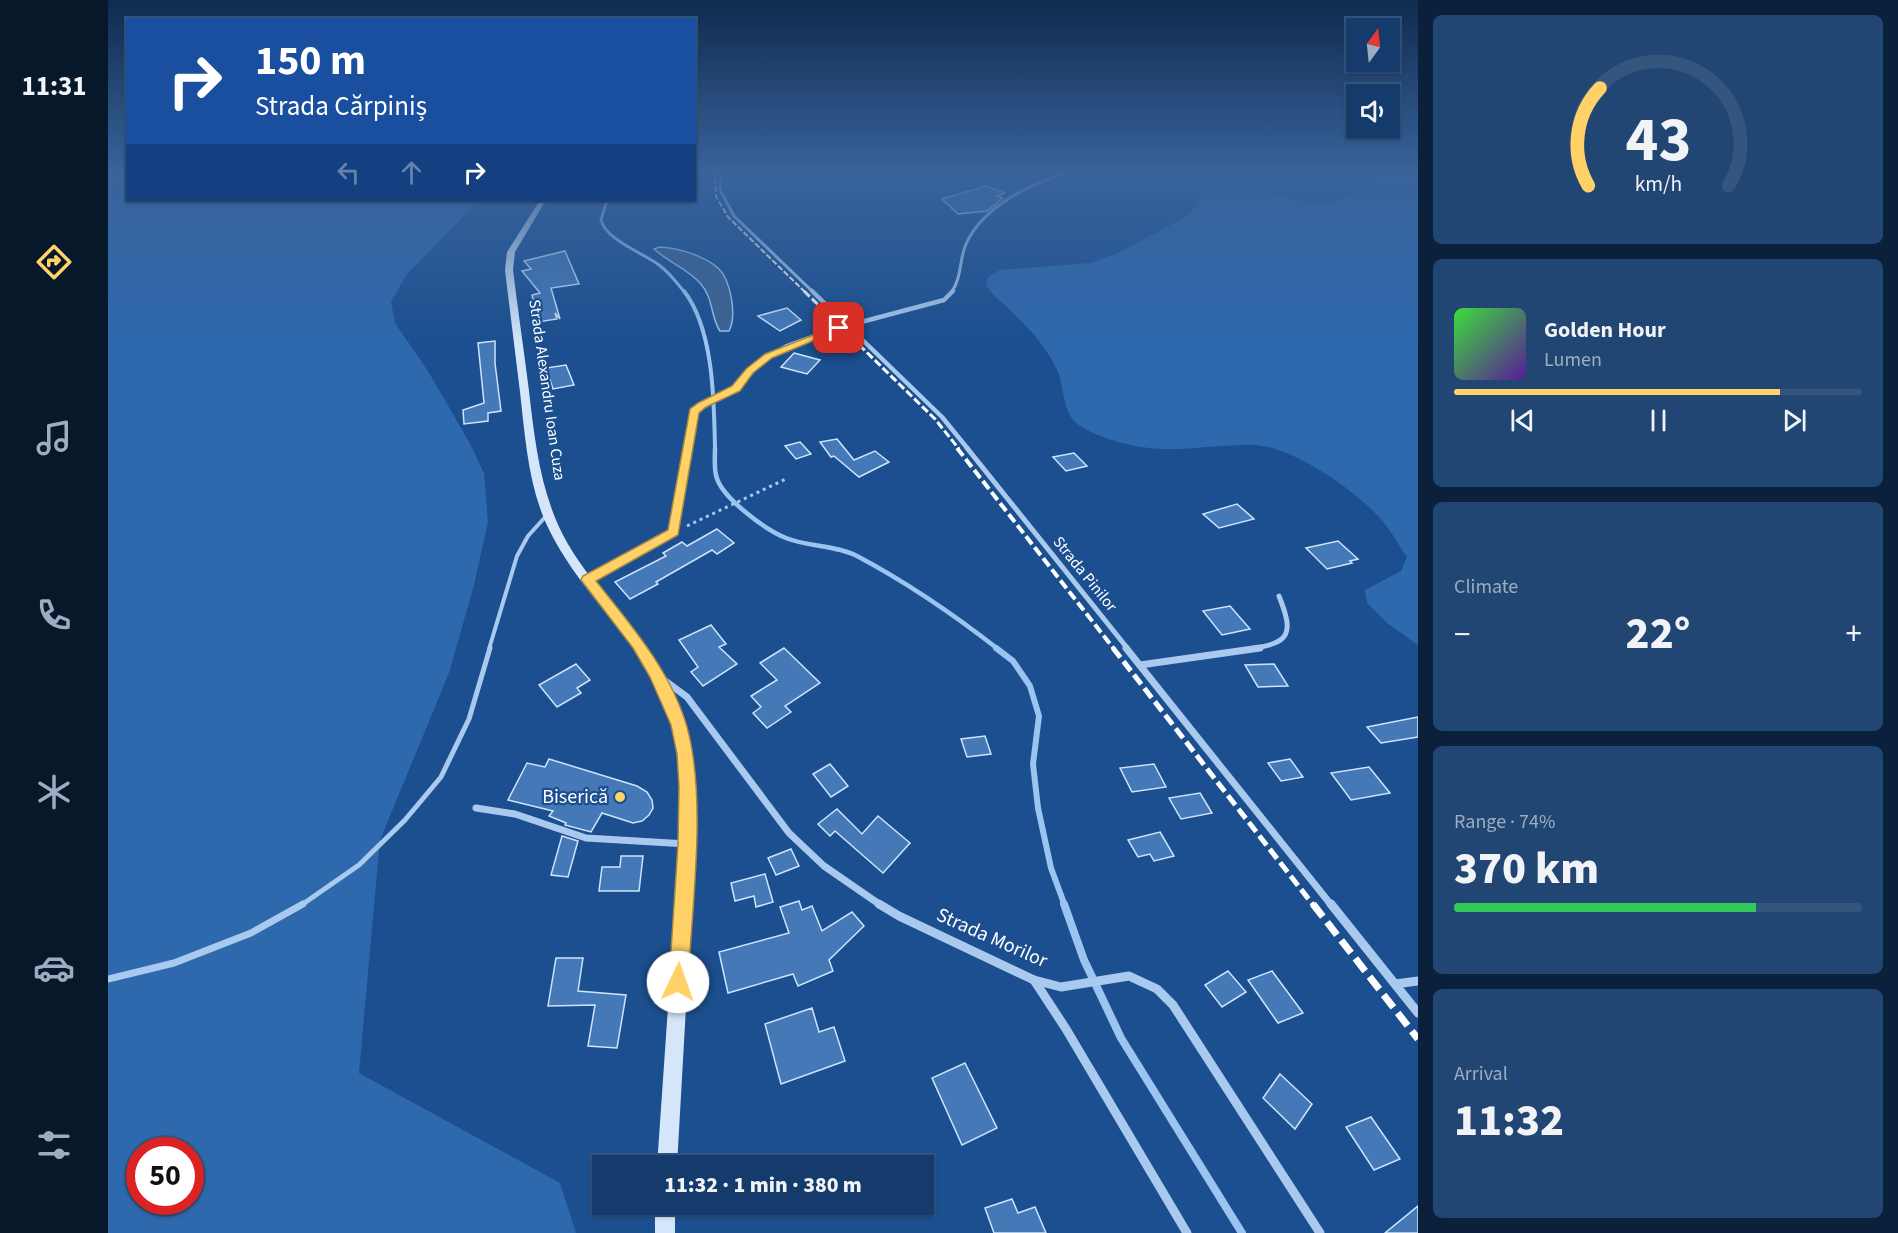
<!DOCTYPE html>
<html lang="en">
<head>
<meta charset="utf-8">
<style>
  body { margin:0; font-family:"Source Sans 3",sans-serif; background:#214673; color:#f1f3f6; height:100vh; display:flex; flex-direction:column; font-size:22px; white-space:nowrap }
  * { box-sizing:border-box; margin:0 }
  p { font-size:20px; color:#9dadc1 }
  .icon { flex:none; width:33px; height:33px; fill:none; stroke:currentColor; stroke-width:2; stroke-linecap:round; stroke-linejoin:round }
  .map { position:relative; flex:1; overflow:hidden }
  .panel { display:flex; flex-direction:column; gap:15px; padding:15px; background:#0b203b; width:480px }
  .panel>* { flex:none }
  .top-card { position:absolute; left:18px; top:18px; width:570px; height:183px; border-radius:0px; box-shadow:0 2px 4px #0004,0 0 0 2px #33557e; background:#1a4fa0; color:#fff; overflow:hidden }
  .needle { width:39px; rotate:15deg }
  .buttons { position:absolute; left:1238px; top:18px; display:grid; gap:12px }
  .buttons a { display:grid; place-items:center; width:54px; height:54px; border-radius:0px; background:#143b6b; box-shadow:0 2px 4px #0004,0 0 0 2px #33557e; font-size:30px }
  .speed { position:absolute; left:18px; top:1137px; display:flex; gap:12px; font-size:30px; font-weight:700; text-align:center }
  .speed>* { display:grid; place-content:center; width:78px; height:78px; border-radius:50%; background:#143b6b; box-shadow:0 2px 4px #0004,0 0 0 2px #33557e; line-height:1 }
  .speed .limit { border:9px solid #d22; background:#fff; color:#111 }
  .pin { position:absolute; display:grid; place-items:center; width:51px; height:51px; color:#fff; margin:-26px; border-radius:12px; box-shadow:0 3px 9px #0006 }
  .me { position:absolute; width:66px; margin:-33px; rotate:3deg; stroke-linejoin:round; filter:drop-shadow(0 0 4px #0008) }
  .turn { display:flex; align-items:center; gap:21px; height:126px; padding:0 30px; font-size:27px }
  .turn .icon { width:78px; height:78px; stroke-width:2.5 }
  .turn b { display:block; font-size:42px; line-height:51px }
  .lanes { display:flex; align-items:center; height:57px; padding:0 30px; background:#0003; justify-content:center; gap:30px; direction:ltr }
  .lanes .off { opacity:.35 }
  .big { font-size:45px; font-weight:800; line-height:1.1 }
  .panel .tile { flex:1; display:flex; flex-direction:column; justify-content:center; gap:9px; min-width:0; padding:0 21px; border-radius:9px; background:#214673 }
  .panel .dial { align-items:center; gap:0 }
  .dial svg { height:156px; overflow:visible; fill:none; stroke:#33557e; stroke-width:7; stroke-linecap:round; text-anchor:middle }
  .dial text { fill:#f1f3f6; stroke:none }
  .song { display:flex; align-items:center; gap:18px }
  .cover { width:72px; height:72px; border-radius:9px; background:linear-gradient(135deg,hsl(120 70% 55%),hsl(270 70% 35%)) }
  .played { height:6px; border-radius:3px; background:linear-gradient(90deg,#ffd166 80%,#33557e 80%) }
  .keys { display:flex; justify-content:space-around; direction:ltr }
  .heat { display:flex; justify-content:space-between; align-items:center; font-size:33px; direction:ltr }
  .charge { height:9px; border-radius:4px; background:linear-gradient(90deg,#34c759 74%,#33557e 0) }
  .trip { position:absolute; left:484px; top:1155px; width:342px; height:60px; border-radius:0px; background:#143b6b; box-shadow:0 2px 4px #0004,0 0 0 2px #33557e; font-weight:800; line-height:60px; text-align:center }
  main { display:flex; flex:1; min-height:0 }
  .dock { display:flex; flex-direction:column; width:108px; justify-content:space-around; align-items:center; background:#08182b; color:#9dadc1 }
  .dock .icon { width:42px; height:42px }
  .dock .on { color:#ffd166 }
  .dock b { font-size:27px; color:#f1f3f6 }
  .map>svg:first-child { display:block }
  .green { fill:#2e69ad; fill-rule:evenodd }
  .water { fill:#3c6290; stroke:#9cc4f0; stroke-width:1.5 }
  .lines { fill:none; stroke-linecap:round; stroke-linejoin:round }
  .stream-far4 { stroke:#9cc4f0; stroke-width:3 }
  .stream-far3 { stroke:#9cc4f0; stroke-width:4 }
  .stream-far2 { stroke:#9cc4f0; stroke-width:4.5 }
  .stream-far1 { stroke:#9cc4f0; stroke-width:6 }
  .stream { stroke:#9cc4f0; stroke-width:8 }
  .building { fill:#4478b7; stroke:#cfe3fa; stroke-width:1.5 }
  .path { stroke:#a9c9ee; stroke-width:3; stroke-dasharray:3 4; stroke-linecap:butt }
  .lane-far2 { stroke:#a9c9ee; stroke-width:4 }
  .lane-far1 { stroke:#a9c9ee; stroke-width:5 }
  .lane { stroke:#a9c9ee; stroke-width:7 }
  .street-far4 { stroke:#a9c9ee; stroke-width:3 }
  .street-far3 { stroke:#a9c9ee; stroke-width:4.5 }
  .street-far2 { stroke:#a9c9ee; stroke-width:5 }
  .street-far1 { stroke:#a9c9ee; stroke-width:7 }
  .street { stroke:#a9c9ee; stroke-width:9 }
  .secondary { fill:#d6e6fa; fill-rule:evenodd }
  .rail-far4 { stroke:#fff; stroke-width:2; stroke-dasharray:6 2; stroke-linecap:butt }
  .rail-far3 { stroke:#fff; stroke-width:3; stroke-dasharray:8 3; stroke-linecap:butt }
  .rail-far2 { stroke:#fff; stroke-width:4; stroke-dasharray:10 4; stroke-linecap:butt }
  .rail-far1 { stroke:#fff; stroke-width:5; stroke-dasharray:12 5; stroke-linecap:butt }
  .rail { stroke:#fff; stroke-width:7; stroke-dasharray:16 7; stroke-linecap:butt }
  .route { fill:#ffd166; stroke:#a68842; stroke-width:1.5 }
  .poi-dot { fill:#ffd166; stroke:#1b4f8f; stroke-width:2 }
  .labels { text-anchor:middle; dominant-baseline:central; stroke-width:4.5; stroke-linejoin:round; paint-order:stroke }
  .street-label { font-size:16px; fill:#fff; stroke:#1b4f8f }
  .near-poi-label { font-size:20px; fill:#fff; stroke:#1b4f8f; text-anchor:end }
  .near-street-label { font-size:20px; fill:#fff; stroke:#1b4f8f }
</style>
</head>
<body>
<main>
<nav class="dock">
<b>11:31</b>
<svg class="icon on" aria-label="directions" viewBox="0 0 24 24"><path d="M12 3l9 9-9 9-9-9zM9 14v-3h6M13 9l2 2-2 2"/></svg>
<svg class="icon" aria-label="music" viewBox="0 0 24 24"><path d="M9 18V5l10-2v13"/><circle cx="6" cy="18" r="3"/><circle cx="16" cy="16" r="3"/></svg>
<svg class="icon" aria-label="phone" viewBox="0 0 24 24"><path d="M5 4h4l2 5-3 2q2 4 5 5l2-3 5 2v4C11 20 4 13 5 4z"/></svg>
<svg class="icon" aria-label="climate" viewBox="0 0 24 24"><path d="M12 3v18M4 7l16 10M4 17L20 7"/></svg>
<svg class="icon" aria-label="car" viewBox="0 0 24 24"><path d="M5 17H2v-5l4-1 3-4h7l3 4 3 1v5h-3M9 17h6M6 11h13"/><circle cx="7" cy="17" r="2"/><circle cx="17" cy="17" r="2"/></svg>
<svg class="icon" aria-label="filters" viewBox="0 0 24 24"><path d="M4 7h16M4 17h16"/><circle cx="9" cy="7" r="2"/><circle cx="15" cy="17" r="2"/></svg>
</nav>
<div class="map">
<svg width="1310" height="1233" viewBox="0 0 1310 1233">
  <rect width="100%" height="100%" fill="#1b4f8f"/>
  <g class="green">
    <path d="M0,170H19L20,200H362L365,202L363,209L299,274L283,302L287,323L320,371L361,442L376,473L380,522L366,585L341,673L272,840L251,1073L452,1183L468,1233H0ZM32,1150H82V1202H32Z"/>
    <path d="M1269,170H1310V645L1279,623L1259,603L1257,590L1293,571L1299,557C1290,544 1281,527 1270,516C1243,488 1185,446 1145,445C1097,444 1063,456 1014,443C1000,439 985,434 972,426C954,414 957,390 950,372C940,349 921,328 903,311C894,302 885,296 878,285L880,277L892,270L982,263L1010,253L1081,215C1089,207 1093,192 1102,185C1118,172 1189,206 1215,203C1226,202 1235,197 1245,192C1255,187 1265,183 1271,174Z"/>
  </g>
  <path class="water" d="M552,247C571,248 596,256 610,268C623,280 629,316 621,331H612C602,316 606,298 592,283C580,269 560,262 546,249Z"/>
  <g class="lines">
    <path class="stream-far4" d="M499,200L493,220C498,240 535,253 551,265C562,273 569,283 577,293"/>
    <path class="stream-far3" d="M576,291C606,330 606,402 607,449"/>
    <path class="stream-far2" d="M607,448C607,457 606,467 608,475C612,497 658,530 678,538C700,547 728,545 749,556C800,583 845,614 890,649"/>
    <polyline class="stream-far1" points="888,648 905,661 922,686 931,716 925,764 930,808 943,868 957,906"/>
    <polyline class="stream" points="956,904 976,960 1013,1038 1134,1233"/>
  </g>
  <g class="building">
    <polygon points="878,186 897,193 889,196 895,198 879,211 850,214 834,199"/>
    <polygon points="457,251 471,284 443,288 452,319 447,313 449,319 430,322 424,295 432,293 414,271 423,269 416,261"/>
    <polygon points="679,308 693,320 672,331 650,316"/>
    <polygon points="387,341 387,363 393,411 380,413 380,421 356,424 355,410 376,403 370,343"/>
    <polygon points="686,353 712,360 699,374 673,367"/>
    <polygon points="458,365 466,385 445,389 438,368"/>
    <polygon points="729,439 746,460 767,451 781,462 751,477 726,456 723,457 712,442"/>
    <polygon points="692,442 703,454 688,459 677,446"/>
    <polygon points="966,453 979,466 958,471 945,457"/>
    <polygon points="1129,504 1146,519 1111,528 1095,514"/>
    <polygon points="609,529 626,543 609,554 604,550 548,582 550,584 522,599 507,582 558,556 555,553 574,542 579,546"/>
    <polygon points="1230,541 1250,559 1242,561 1244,563 1219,569 1198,548"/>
    <polygon points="1122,606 1142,629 1114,635 1095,611"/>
    <polygon points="603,625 618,644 611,647 629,664 595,686 583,672 590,667 571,640"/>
    <polygon points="676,648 712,683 677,706 683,712 659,728 645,713 653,707 643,696 669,680 652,663"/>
    <polygon points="468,664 482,680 469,688 473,693 449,707 431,685"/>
    <polygon points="1166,664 1180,686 1150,687 1137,665"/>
    <polygon points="1310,717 1310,737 1273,743 1259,727"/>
    <polygon points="877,736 883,754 859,757 853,739"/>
    <polygon points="441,759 529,786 539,792 544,800 545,808 541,815 534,821 525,823 494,813 483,832 457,825 458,823 441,816 445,811 400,800 419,763 437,767"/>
    <polygon points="1182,759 1195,777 1173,781 1160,763"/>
    <polygon points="722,764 740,786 723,797 705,774"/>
    <polygon points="1046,764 1058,787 1024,792 1012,768"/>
    <polygon points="1261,767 1282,793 1243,800 1223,773"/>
    <polygon points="1092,793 1104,813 1073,819 1061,798"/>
    <polygon points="729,809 754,834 770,816 802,843 775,873 727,831 722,836 710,824"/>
    <polygon points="1052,832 1066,856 1046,861 1042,854 1030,857 1020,840"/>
    <polygon points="454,836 470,841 460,877 443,875"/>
    <polygon points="683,849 691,866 668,875 660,858"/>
    <polygon points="513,856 535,856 531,891 491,891 494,867 512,867"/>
    <polygon points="657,874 665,902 648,907 646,896 627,901 623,883"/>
    <polygon points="691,901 694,910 704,906 714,931 744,912 756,926 721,960 725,971 690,986 685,974 620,993 611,952 681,933 672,907"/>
    <polygon points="448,958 475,958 470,991 518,995 509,1048 480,1046 487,1005 440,1006"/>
    <polygon points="1120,971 1138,992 1114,1007 1097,985"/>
    <polygon points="1164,971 1195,1013 1170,1023 1140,980"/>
    <polygon points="704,1008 711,1032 726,1027 737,1061 673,1084 657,1024"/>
    <polygon points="857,1063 889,1128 854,1145 824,1078"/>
    <polygon points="1172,1074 1204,1104 1187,1129 1155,1098"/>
    <polygon points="1263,1117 1292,1159 1266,1170 1238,1127"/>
    <polygon points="904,1199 910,1213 927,1207 938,1233 886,1233 877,1208"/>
    <polygon points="1310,1206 1310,1233 1277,1233"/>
  </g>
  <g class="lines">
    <polyline class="path" points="579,526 678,479"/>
    <polyline class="lane-far2" points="381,649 409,556 420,536 439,515"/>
    <polyline class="lane-far1" points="192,906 251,865 297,820 333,777 361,719 382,648"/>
    <polyline class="lane" points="0,979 66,963 143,933 195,904"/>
    <g class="street-far4">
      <polyline points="613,170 612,190 626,216 706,293"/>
      <path d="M843,293C854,278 851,260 858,244C876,204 928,181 968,170"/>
    </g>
    <g class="street-far3">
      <polyline points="704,291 834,417 860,449"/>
      <polyline points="580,449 586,412 628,389 654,361 679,346 723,330 836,300 845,291"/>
    </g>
    <g class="street-far2">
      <polyline points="859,448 1020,649"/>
      <polyline points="479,580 566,532 580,448"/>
      <path d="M1141,649C1183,643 1186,634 1171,596"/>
    </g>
    <g class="street-far1">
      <polyline points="1018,648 1224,906"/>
      <polyline points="1032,665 1152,648"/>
      <polyline points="552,677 579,697 681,833 716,866 774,906"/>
      <polyline points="368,808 407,814 478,838 579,844"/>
    </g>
    <g class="street">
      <polyline points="771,904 791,916 926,980 953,987 1021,976 1049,989 1065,1005 1212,1233"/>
      <polyline points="1223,904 1310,1013"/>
      <polyline points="926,980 958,1029 1079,1233"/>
      <polyline points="1287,984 1310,981"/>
    </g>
    <g class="secondary">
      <path d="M432,200H438L407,252L405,270C410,311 416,351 421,391C426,435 431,479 448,520C464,559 494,591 520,624C580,699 590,754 587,848L569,1166H549L571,848C576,757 569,704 512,630C485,596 455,562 437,521C420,481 417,436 412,392C407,351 402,311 397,270L399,252Z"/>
      <rect x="547" y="1204" width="20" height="29"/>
    </g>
    <polyline class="rail-far4" points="607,170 608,196 620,217 698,293"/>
    <polyline class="rail-far3" points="696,291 827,419 851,449"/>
    <polyline class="rail-far2" points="849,448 1006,649"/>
    <polyline class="rail-far1" points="1005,648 1206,906"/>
    <polyline class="rail" points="1205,904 1310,1039"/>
  </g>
  <linearGradient id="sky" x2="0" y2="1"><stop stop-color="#0f2b4f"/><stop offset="0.5" stop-color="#39639b"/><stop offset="1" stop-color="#39639b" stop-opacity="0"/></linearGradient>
  <rect width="1310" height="343" fill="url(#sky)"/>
  <path class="route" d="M728,326L736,328L664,358L645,373L632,391L598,407L591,413L570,535L488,581C523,625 563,671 579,727C599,799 584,906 580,982L577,988L570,991L563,988L561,982L570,844L571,787L569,754L563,725L542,677L525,648L473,580L475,576L560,530L582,409L590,403L624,386L638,369L657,354Z"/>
  <circle class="poi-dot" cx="512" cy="797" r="6"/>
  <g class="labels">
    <g class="street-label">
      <text transform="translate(439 390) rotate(82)">Strada Alexandru Ioan Cuza</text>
      <text transform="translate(977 574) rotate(51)">Strada Pinilor</text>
    </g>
    <g class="near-poi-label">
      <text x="500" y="797">Biserică</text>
    </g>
    <g class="near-street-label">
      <text transform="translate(884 938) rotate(24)">Strada Morilor</text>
    </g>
  </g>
</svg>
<div class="buttons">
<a><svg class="needle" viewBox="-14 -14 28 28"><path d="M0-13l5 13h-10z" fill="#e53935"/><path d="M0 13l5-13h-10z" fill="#9dadc1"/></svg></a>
<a><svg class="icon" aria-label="sound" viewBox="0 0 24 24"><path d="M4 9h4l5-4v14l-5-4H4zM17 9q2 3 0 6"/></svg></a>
</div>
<div class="speed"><div class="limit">50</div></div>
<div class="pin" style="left:731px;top:328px;background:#d93025"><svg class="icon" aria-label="arrive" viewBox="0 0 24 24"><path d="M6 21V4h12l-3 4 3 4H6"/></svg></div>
<svg class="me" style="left:570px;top:982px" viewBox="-20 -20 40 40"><circle r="19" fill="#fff"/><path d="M0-13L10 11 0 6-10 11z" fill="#ffd166"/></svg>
<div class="trip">11:32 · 1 min · 380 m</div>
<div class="top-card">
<div class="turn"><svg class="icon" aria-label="right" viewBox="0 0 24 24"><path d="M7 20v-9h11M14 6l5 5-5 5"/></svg><div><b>150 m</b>Strada Cărpiniș</div></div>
<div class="lanes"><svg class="icon off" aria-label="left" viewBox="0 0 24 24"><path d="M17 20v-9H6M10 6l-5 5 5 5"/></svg><svg class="icon off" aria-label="ahead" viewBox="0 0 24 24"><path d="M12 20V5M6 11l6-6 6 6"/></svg><svg class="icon" aria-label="right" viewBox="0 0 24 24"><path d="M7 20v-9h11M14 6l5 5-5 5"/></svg></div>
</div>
</div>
<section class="panel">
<div class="tile dial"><svg viewBox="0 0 100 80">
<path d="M14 69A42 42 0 1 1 86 69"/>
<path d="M14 69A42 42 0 0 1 20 19" stroke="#ffd166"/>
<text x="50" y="56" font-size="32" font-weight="700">43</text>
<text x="50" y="72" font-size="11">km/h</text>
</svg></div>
<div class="tile">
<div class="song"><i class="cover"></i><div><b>Golden Hour</b><p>Lumen</p></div></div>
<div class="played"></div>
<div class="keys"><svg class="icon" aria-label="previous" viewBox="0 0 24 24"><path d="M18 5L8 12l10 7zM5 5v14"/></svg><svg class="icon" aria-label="pause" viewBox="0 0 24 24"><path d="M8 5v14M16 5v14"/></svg><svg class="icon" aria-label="next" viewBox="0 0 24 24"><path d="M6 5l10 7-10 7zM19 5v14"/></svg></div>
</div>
<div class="tile"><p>Climate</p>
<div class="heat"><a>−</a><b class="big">22°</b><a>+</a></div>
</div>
<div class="tile"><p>Range · 74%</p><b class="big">370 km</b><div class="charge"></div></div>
<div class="tile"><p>Arrival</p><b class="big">11:32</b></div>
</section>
</main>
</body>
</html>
